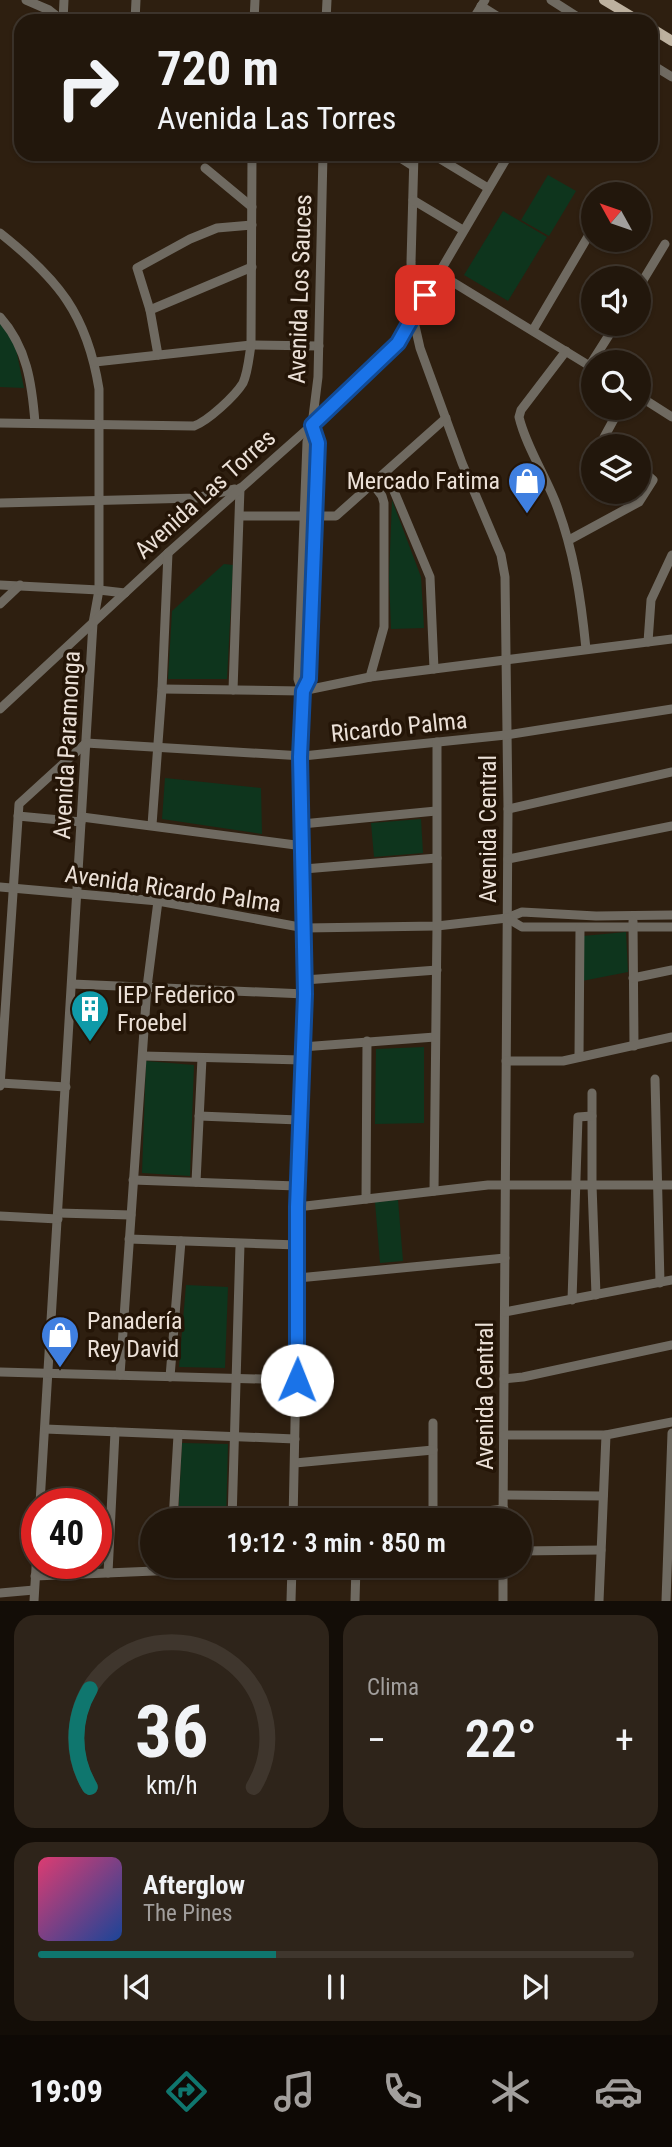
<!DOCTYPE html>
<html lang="es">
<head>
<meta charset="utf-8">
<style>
  body { margin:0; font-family:"Roboto Condensed",sans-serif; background:#2e241a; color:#f1f3f6; height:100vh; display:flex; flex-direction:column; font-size:26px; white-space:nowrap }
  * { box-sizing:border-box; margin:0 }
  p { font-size:23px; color:#a29f9d }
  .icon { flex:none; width:38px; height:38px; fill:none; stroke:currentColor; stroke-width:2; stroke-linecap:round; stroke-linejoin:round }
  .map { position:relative; height:1601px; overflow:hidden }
  .panel { display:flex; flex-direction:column; gap:14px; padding:14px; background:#130d07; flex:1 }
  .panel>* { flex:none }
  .hud { position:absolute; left:14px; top:14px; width:644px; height:147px; border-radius:21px; box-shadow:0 2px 5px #0004,0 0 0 2px #3f362d; background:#22170c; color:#f1f3f6; overflow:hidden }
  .needle { width:46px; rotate:310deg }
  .tools { position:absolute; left:581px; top:182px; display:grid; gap:14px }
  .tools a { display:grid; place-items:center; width:70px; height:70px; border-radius:50%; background:#22170c; box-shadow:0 2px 5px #0004,0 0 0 2px #3f362d; font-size:35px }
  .speed { position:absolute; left:21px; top:1488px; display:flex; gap:14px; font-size:35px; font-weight:700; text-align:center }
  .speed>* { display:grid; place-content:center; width:91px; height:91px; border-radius:50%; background:#22170c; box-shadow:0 2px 5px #0004,0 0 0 2px #3f362d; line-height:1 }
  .speed .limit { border:10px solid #d22; background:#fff; color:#111 }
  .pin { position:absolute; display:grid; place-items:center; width:60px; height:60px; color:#fff; margin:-30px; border-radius:14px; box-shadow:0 4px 10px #0006 }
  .me { position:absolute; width:77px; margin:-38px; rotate:1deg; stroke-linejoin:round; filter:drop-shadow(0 0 5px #0008) }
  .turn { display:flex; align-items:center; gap:24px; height:147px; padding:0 28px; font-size:32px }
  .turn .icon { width:91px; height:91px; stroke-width:2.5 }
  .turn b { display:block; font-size:49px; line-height:60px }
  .big { font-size:52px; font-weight:600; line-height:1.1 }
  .panel .tile { flex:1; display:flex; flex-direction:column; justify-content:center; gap:10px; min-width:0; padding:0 24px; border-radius:21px; background:#2e241a }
  .panel .dial { align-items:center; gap:0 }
  .dial svg { height:182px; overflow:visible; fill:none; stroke:#3f362d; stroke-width:7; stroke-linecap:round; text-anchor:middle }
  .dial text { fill:#f1f3f6; stroke:none }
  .song { display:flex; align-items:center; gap:21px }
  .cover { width:84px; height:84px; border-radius:10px; background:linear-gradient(135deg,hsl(340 70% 55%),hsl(220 70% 35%)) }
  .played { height:7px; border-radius:4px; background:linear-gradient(90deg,#0f766e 40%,#3f362d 40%) }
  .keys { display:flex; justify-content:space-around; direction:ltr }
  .heat { display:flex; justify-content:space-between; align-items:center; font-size:38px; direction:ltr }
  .panel .tiles { flex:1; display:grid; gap:14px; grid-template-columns:1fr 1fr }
  .tile:last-child { grid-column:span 2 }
  .trip { position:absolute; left:140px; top:1508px; width:392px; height:70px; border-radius:35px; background:#22170c; box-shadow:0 2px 5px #0004,0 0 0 2px #3f362d; font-weight:600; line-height:70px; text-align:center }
  .tab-bar { display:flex; height:112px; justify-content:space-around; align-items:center; background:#0e0905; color:#a29f9d }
  .tab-bar .icon { width:49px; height:49px }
  .tab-bar .selected { color:#0f766e }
  .tab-bar b { font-size:32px; color:#f1f3f6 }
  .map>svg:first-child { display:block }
  .green { fill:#0e351d }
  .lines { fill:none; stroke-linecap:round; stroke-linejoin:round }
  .minor { stroke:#6f6a61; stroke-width:9 }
  .major { stroke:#bdb19f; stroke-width:10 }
  .route-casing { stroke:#114b97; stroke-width:18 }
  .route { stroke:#1a73e8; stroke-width:12 }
  .labels { text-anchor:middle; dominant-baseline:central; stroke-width:7; stroke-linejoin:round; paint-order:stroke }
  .street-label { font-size:24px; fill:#ebe0d7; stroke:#241507 }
  .poi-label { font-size:24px; fill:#ebe0d7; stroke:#241507; text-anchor:start }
</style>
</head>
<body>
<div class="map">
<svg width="672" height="1601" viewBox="0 0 672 1601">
  <rect width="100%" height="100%" fill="#2e1f10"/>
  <g class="green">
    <polygon points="548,175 576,191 549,236 521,220"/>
    <polygon points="503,211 547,237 508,301 464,275"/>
    <polygon points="0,323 15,344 24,388 0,387"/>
    <polygon points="392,500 421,577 424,628 391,629 389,577"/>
    <polygon points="224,564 233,565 227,679 168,679 172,611"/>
    <polygon points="165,778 261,788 262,834 162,819"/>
    <polygon points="421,819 423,853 374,857 371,823"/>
    <polygon points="626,932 628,972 582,981 583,936"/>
    <polygon points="424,1047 424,1123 375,1124 376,1049"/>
    <polygon points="146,1061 194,1065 190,1176 142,1173"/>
    <polygon points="398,1200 403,1261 380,1263 375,1202"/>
    <polygon points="186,1285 228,1287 225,1368 179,1367"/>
    <polygon points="182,1443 228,1444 226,1521 178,1521"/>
  </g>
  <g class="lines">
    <g class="minor">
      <polyline points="26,0 49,10 63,21"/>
      <polyline points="551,0 584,21"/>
      <polyline points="481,6 505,21"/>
      <polyline points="63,21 64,0"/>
      <polyline points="135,21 136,0"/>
      <polyline points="254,21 255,0"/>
      <polyline points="326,21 327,0"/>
      <polyline points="472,21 485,0"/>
      <polyline points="651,64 672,77"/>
      <polyline points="394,154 413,166"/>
      <polyline points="414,154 411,262 413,317 420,348 462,463 501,555 505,577 508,809 503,1521"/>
      <polyline points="432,154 488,188"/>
      <polyline points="205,168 252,207"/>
      <polyline points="413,200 463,230"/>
      <path d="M0,233C58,279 87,314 99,389V590L93,623L40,1503"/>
      <polyline points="438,273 593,368"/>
      <polyline points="639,287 665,244"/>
      <polyline points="150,310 252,267"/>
      <path d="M0,317C27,347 32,384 35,423"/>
      <polyline points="533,330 593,228"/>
      <path d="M566,351L521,410L519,417C526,446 544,473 555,501C574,550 581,598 586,649"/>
      <polyline points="158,355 150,310 137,268 190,239 217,228 252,225"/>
      <polyline points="95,362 251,345 319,346"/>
      <polyline points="590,365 616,324"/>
      <polyline points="639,396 672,417"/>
      <path d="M0,423L194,426C208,421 235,396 243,383C248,372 249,357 251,345L252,154"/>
      <polyline points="604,446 602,441 620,408"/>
      <polyline points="386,472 430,577 434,669"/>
      <polyline points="0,503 196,498 235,489"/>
      <polyline points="240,516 336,516 446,418"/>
      <polyline points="569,540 639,502 653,480 639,468"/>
      <polyline points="0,585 99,590 125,593"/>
      <polyline points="0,604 20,585"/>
      <polyline points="648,642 651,600 672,555"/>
      <polyline points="370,677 384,627 384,503 382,496 373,484"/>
      <polyline points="162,689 302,691 370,677 672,639"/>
      <polyline points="233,690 240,488"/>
      <polyline points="302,691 309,679 319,443 312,426"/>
      <polyline points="0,709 168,553 312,425 398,343 509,154"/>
      <polyline points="508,809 672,772"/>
      <polyline points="18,816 81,822"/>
      <polyline points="82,817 303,846"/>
      <polyline points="302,824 436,811"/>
      <polyline points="152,825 162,689 168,553"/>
      <polyline points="508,859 672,826"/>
      <polyline points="304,869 437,858"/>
      <polyline points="0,887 158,901 305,928 437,926 507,918 522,912 596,916 672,915"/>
      <polyline points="507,918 522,927 672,927"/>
      <polyline points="633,921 634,1046"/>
      <polyline points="633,978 672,970"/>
      <polyline points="305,980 437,970"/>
      <polyline points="72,984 305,994"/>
      <polyline points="302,1047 435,1037"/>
      <polyline points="143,1056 302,1060"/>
      <polyline points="579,1057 580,928"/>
      <polyline points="506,1061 563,1061 672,1037"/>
      <polyline points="655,1079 660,1283"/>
      <polyline points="0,1083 66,1087"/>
      <polyline points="0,1086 19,804 86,743 303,756 506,735 672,709"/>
      <polyline points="592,1093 592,1185 596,1295"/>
      <polyline points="199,1116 299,1120"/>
      <polyline points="133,1180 297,1186"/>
      <polyline points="196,1182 202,1058"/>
      <polyline points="434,1191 437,926 437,742"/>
      <polyline points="366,1199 367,1041"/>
      <polyline points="297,1207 488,1185 672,1185"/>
      <polyline points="58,1213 131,1215"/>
      <polyline points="0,1216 58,1219"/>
      <polyline points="129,1239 298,1245"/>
      <polyline points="298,1278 505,1258"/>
      <polyline points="572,1300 578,1117 592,1116"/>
      <polyline points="505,1312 672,1280"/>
      <polyline points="0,1372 297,1380"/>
      <polyline points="120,1375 147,987 158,901"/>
      <polyline points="170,1377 181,1241"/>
      <polyline points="504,1379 523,1377 672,1345"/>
      <polyline points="433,1423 433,1517"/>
      <polyline points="45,1429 295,1439"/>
      <polyline points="504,1435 606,1435 672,1422"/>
      <polyline points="295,1463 433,1450"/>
      <polyline points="504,1495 603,1496"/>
      <polyline points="173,1521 178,1435"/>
      <polyline points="232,1521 240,1244"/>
      <polyline points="293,1521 298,1278 297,1207 305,994 300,757 302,691 298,679 307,442 312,425 318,377 323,154"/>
      <polyline points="400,1521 504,1509"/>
      <polyline points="520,1551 601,1550"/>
      <polyline points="356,1569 462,1567"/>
      <polyline points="108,1573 115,1432"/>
      <polyline points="35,1576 277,1566"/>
      <polyline points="0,1593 34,1590"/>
      <polyline points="34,1601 37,1551"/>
      <polyline points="291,1601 292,1566"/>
      <polyline points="355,1601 356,1566"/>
      <polyline points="503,1601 503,1566"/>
      <polyline points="599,1601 606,1435"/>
      <polyline points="666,1601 672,1433"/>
    </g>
    <g class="major">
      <polyline points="604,0 639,21"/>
      <polyline points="651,28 672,41"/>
    </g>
  </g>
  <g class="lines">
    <defs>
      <polyline id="route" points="297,1380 297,1207 305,994 300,757 303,691 309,679 318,443 312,425 398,343 425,295"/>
    </defs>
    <use href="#route" class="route-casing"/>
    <use href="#route" class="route"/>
  </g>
  <defs>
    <symbol id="shop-pin" viewBox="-11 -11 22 30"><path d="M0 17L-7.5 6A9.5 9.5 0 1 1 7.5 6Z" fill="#3f7fe0" stroke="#241507"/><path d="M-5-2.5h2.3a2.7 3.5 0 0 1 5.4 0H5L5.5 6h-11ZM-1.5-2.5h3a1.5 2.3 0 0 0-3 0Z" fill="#fff"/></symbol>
    <symbol id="building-pin" viewBox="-11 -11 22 30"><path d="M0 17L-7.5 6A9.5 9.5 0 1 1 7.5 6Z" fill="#0f9aa8" stroke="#241507"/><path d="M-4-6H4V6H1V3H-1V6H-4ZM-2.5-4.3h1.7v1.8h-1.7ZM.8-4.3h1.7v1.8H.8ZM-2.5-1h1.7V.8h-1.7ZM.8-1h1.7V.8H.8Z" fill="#fff"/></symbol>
  </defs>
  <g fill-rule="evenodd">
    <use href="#shop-pin" x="505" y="459" width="44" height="60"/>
    <use href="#building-pin" x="68" y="987" width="44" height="60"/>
    <use href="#shop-pin" x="38" y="1313" width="44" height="60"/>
  </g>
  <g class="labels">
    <g class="street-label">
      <text transform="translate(300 289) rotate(-88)">Avenida Los Sauces</text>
      <text transform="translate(205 494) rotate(-42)">Avenida Las Torres</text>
      <text transform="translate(399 727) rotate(-6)">Ricardo Palma</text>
      <text transform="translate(67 745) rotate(-87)">Avenida Paramonga</text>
      <text transform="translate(488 829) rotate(-90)">Avenida Central</text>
      <text transform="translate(173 889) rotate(8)">Avenida Ricardo Palma</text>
      <text transform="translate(485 1396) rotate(-90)">Avenida Central</text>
    </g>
    <g class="poi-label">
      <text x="500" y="481" text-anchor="end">Mercado Fatima</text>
      <text x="117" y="995">IEP Federico<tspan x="117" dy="28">Froebel</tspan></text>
      <text x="87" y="1321">Panadería<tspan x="87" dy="28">Rey David</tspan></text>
    </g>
  </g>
</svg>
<div class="tools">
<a><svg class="needle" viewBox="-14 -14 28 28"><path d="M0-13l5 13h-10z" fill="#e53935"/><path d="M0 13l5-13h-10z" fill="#a29f9d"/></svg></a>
<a><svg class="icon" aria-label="sound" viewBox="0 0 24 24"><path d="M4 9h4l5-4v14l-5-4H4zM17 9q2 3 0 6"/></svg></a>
<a><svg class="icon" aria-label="search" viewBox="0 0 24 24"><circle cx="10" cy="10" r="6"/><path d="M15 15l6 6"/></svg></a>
<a><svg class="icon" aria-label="layers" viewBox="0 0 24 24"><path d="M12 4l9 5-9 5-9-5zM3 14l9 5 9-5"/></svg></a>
</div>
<div class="speed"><div class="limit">40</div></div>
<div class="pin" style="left:425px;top:295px;background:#d93025"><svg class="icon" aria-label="arrive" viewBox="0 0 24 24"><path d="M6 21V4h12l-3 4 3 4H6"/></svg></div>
<svg class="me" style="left:297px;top:1380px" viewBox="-20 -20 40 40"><circle r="19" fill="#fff"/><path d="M0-13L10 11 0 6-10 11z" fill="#1a73e8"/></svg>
<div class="trip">19:12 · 3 min · 850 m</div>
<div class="hud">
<div class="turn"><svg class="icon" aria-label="right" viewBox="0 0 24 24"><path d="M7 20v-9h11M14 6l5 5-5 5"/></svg><div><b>720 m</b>Avenida Las Torres</div></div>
</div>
</div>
<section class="panel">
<div class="tiles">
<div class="tile dial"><svg viewBox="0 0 100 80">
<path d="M14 69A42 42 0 1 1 86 69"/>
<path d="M14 69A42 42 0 0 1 14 26" stroke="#0f766e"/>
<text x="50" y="56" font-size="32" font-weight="700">36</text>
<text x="50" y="72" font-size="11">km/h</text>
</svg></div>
<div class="tile"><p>Clima</p>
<div class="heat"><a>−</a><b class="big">22°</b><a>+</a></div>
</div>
<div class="tile">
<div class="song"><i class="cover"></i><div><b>Afterglow</b><p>The Pines</p></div></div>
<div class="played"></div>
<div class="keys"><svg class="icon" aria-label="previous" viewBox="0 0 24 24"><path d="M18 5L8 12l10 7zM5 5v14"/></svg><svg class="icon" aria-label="pause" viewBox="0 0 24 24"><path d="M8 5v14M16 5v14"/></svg><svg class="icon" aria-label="next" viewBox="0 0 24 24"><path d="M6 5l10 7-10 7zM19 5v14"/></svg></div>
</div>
</div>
</section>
<nav class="tab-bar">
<b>19:09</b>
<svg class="icon selected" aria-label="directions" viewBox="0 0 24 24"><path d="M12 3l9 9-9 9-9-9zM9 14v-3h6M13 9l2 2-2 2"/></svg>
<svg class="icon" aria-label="music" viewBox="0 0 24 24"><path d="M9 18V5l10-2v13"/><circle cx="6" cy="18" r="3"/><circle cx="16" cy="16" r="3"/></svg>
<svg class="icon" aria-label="phone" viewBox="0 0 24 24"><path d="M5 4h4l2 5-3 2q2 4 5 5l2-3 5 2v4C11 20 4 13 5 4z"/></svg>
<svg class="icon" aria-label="climate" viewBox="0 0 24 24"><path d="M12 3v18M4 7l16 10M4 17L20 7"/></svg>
<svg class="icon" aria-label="car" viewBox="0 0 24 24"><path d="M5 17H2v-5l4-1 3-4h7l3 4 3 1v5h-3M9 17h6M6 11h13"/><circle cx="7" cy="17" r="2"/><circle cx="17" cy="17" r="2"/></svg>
</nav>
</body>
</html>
